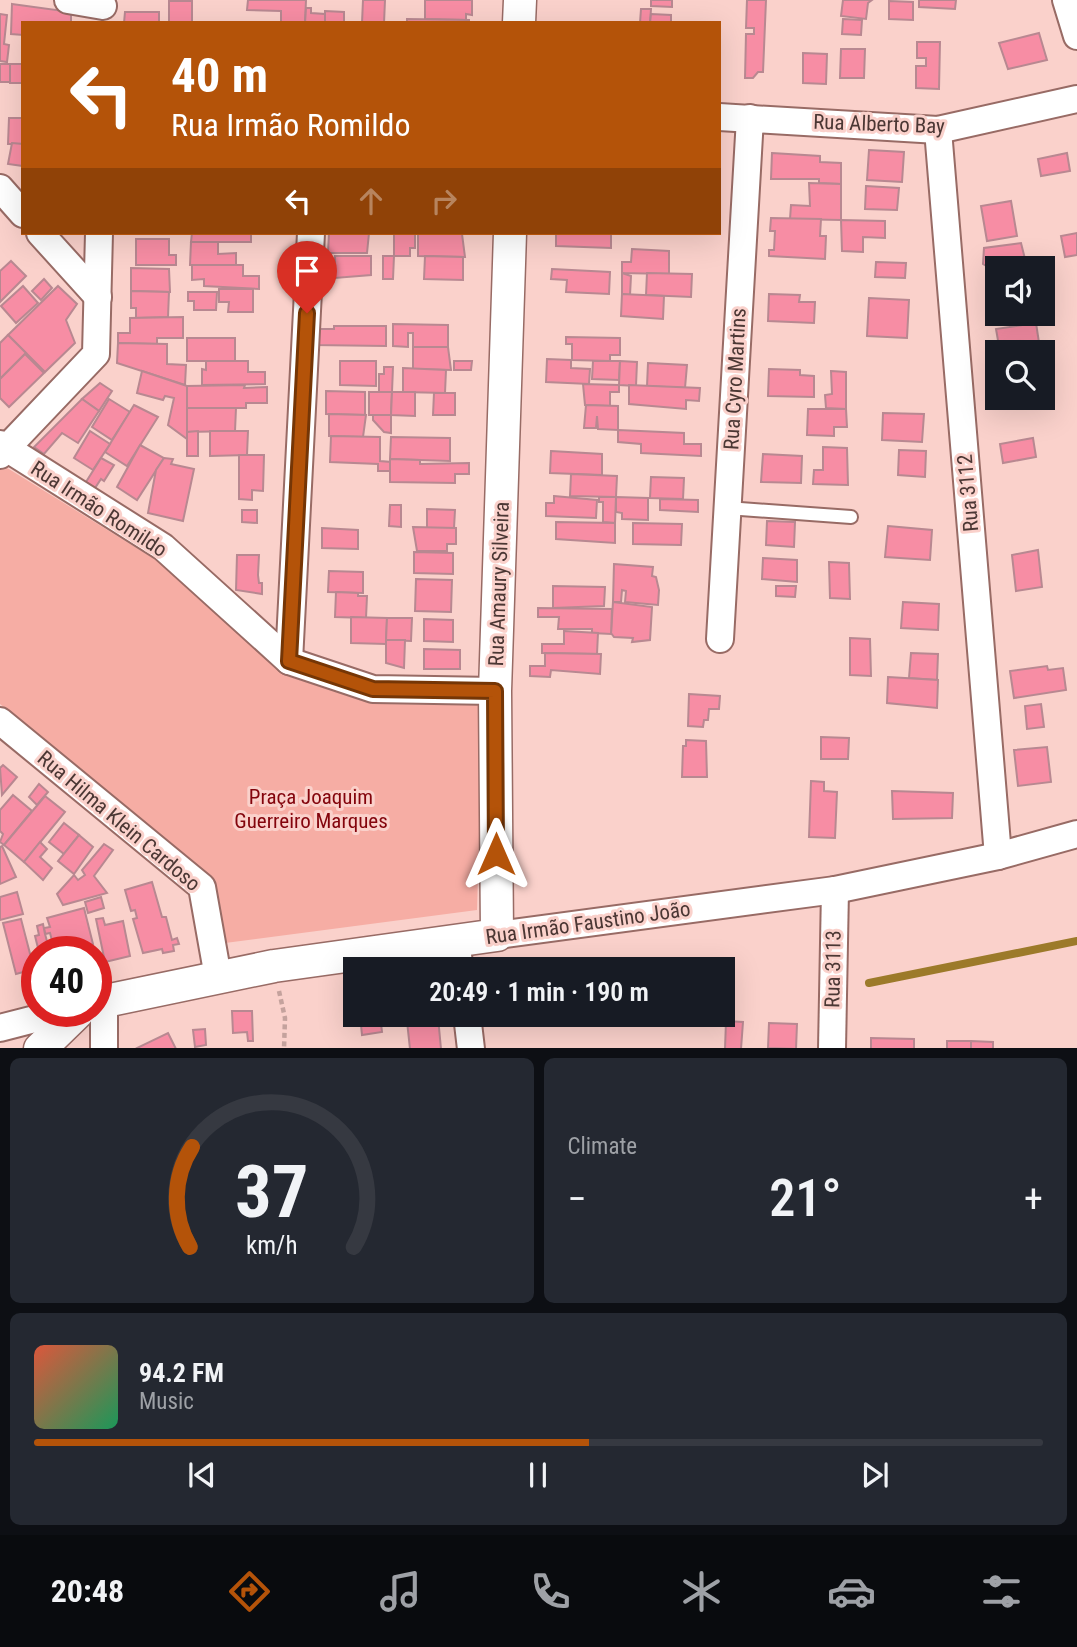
<!DOCTYPE html>
<html lang="en">
<head>
<meta charset="utf-8">
<style>
  body { margin:0; font-family:"Roboto Condensed",sans-serif; background:#242831; color:#f1f3f6; height:100vh; display:flex; flex-direction:column; font-size:26px; white-space:nowrap }
  * { box-sizing:border-box; margin:0 }
  p { font-size:23px; color:#9ea1a6 }
  .icon { flex:none; width:38px; height:38px; fill:none; stroke:currentColor; stroke-width:2; stroke-linecap:round; stroke-linejoin:round }
  .map { position:relative; height:1048px; overflow:hidden }
  .panel { display:flex; flex-direction:column; gap:10px; padding:10px; background:#0d0f14; flex:1 }
  .panel>* { flex:none }
  .hud { position:absolute; left:21px; top:21px; width:700px; height:214px; border-radius:0px; box-shadow:0 7px 28px #0002; background:#b45309; color:#fff; overflow:hidden }
  .buttons { position:absolute; left:985px; top:256px; display:grid; gap:14px }
  .buttons a { display:grid; place-items:center; width:70px; height:70px; border-radius:0px; background:#171b24; box-shadow:0 7px 28px #0002; font-size:35px }
  .speed { position:absolute; left:21px; top:936px; display:flex; gap:14px; font-size:35px; font-weight:700; text-align:center }
  .speed>* { display:grid; place-content:center; width:91px; height:91px; border-radius:50%; background:#171b24; box-shadow:0 7px 28px #0002; line-height:1 }
  .speed .limit { border:10px solid #d22; background:#fff; color:#111 }
  .pin { position:absolute; display:grid; place-items:center; width:60px; height:60px; color:#fff; margin:-72px -30px; border-radius:50% 50% 50% 0; rotate:-45deg; box-shadow:0 0 7px #0007 }
  .pin .icon { rotate:45deg }
  .me { position:absolute; width:77px; margin:-38px; rotate:0deg; stroke-linejoin:round; filter:drop-shadow(0 0 5px #0008) }
  .turn { display:flex; align-items:center; gap:24px; height:147px; padding:0 35px; font-size:32px }
  .turn .icon { width:91px; height:91px; stroke-width:2.5 }
  .turn b { display:block; font-size:49px; line-height:60px }
  .lanes { display:flex; align-items:center; height:66px; padding:0 35px; background:#0003; justify-content:center; gap:35px; direction:ltr }
  .lanes .off { opacity:.35 }
  .big { font-size:52px; font-weight:600; line-height:1.1 }
  .panel .card { flex:1; display:flex; flex-direction:column; justify-content:center; gap:10px; min-width:0; padding:0 24px; border-radius:10px; background:#242831 }
  .panel .dial { align-items:center; gap:0 }
  .dial svg { height:182px; overflow:visible; fill:none; stroke:#363941; stroke-width:7; stroke-linecap:round; text-anchor:middle }
  .dial text { fill:#f1f3f6; stroke:none }
  .song { display:flex; align-items:center; gap:21px }
  .cover { width:84px; height:84px; border-radius:10px; background:linear-gradient(135deg,hsl(10 70% 55%),hsl(150 70% 35%)) }
  .played { height:7px; border-radius:4px; background:linear-gradient(90deg,#b45309 55%,#363941 55%) }
  .keys { display:flex; justify-content:space-around; direction:ltr }
  .heat { display:flex; justify-content:space-between; align-items:center; font-size:38px; direction:ltr }
  .panel .tiles { flex:1; display:grid; gap:10px; grid-template-columns:1fr 1fr }
  .card:last-child { grid-column:span 2 }
  .trip { position:absolute; left:343px; top:957px; width:392px; height:70px; border-radius:0px; background:#171b24; box-shadow:0 7px 28px #0002; font-weight:600; line-height:70px; text-align:center }
  .dock { display:flex; height:112px; justify-content:space-around; align-items:center; background:#090b0e; color:#9ea1a6 }
  .dock .icon { width:49px; height:49px }
  .dock .current { color:#b45309 }
  .dock b { font-size:32px; color:#f1f3f6 }
  .map>svg:first-child { display:block }
  .green { fill:#f6ada4 }
  .lines { fill:none; stroke-linecap:round; stroke-linejoin:round }
  .stream { stroke:#9c7a2a; stroke-width:8 }
  .building { fill:#f78da4; stroke:#b88891; stroke-width:2 }
  .service-casing { stroke:#986b65; stroke-width:16 }
  .minor-casing { stroke:#986b65; stroke-width:30 }
  .tertiary-casing { stroke:#986b65; stroke-width:35 }
  .path { stroke:#c4a29d; stroke-width:4.5; stroke-dasharray:5 3.5; stroke-linecap:butt }
  .service { stroke:#fff; stroke-width:12 }
  .minor { stroke:#fff; stroke-width:26 }
  .tertiary { stroke:#fff; stroke-width:32 }
  .route-casing { stroke:#753606; stroke-width:18 }
  .route { stroke:#b45309; stroke-width:12 }
  .labels { text-anchor:middle; dominant-baseline:central; stroke-width:6; stroke-linejoin:round; paint-order:stroke }
  .street-label { font-size:21px; fill:#4b3734; stroke:#fad1cb }
  .park-label { font-size:21px; fill:#83040c; stroke:#fad1cb }
</style>
</head>
<body>
<div class="map">
<svg width="1077" height="1049" viewBox="0 0 1077 1049">
  <rect width="100%" height="100%" fill="#fad1cb"/>
  <polygon class="green" points="4,466 156,560 281,671 382,704 483,705 477,910 225,943 216,886 0,704 0,470"/>
  <g class="lines">
    <polyline class="stream" points="869,983 1077,941"/>
  </g>
  <g class="building">
    <polygon points="248,0 306,0 305,23 281,23 281,11 247,10"/>
    <polygon points="363,0 385,0 384,23 362,23"/>
    <polygon points="425,0 472,0 472,15 466,14 466,20 425,19"/>
    <polygon points="651,0 672,0 672,7 651,6"/>
    <polygon points="747,0 766,0 763,72 758,72 753,78 745,78 746,34 754,34 754,28 746,28"/>
    <polygon points="843,0 872,0 868,3 866,19 841,16"/>
    <polygon points="919,0 956,0 955,9 919,7"/>
    <rect x="169" y="1" width="23" height="22"/>
    <polygon points="889,1 913,2 913,20 889,19"/>
    <polygon points="12,4 71,12 71,23 23,23 23,35 11,34"/>
    <polygon points="306,8 311,8 311,13 325,14 325,23 305,23"/>
    <polygon points="641,9 651,9 650,23 640,23"/>
    <polygon points="325,11 344,12 344,23 325,23"/>
    <polygon points="125,12 159,12 159,23 124,23"/>
    <polygon points="0,14 7,15 4,44 9,45 7,62 0,61"/>
    <polygon points="651,14 671,15 671,23 650,23"/>
    <polygon points="407,19 469,20 469,23 407,23"/>
    <polygon points="843,19 862,20 861,35 842,34"/>
    <polygon points="1039,33 1047,60 1008,69 999,43"/>
    <polygon points="917,42 940,42 939,89 916,88 916,66 926,66 926,58 917,58"/>
    <polygon points="841,49 865,49 864,78 840,78"/>
    <polygon points="803,53 827,54 826,84 803,83"/>
    <rect x="0" y="64" width="10" height="18"/>
    <rect x="10" y="64" width="13" height="19"/>
    <polygon points="9,118 23,118 23,144 8,144"/>
    <polygon points="12,143 23,144 23,166 8,164"/>
    <polygon points="869,150 904,152 902,182 867,180"/>
    <polygon points="772,153 820,156 820,162 841,163 841,184 819,183 819,179 771,179"/>
    <polygon points="1067,153 1070,171 1041,176 1038,159"/>
    <polygon points="809,183 841,184 841,220 790,219 791,205 810,206"/>
    <polygon points="866,186 899,188 897,210 865,209"/>
    <polygon points="1011,201 1017,236 987,241 981,206"/>
    <polygon points="771,218 821,219 820,236 826,236 825,259 769,256 769,250 774,250 775,231 770,231"/>
    <polygon points="841,220 885,221 885,238 863,237 863,252 842,251"/>
    <polygon points="192,233 251,233 251,242 191,242"/>
    <polygon points="329,233 369,233 367,253 328,253"/>
    <polygon points="556,233 611,233 611,248 556,246"/>
    <polygon points="1077,233 1077,255 1065,257 1061,236"/>
    <polygon points="394,234 415,234 415,248 410,248 410,256 394,256"/>
    <polygon points="418,234 462,234 465,257 418,256"/>
    <polygon points="136,239 169,239 169,255 176,255 176,265 136,265"/>
    <polygon points="191,242 218,242 218,254 236,253 236,265 190,265"/>
    <polygon points="1021,243 1025,259 988,267 983,264 984,248"/>
    <polygon points="632,249 669,251 669,274 622,273 622,262 631,262"/>
    <polygon points="335,256 371,256 371,275 335,278"/>
    <polygon points="383,256 394,256 393,279 383,279"/>
    <polygon points="425,256 463,257 463,280 424,279"/>
    <polygon points="11,261 26,276 0,302 0,271"/>
    <polygon points="876,262 906,263 905,278 875,277"/>
    <polygon points="192,265 243,265 243,276 259,276 259,289 204,286 204,279 192,280"/>
    <polygon points="131,268 169,269 170,292 131,291"/>
    <polygon points="552,269 610,272 609,294 566,292 567,280 551,279"/>
    <polygon points="622,273 631,276 630,295 622,294"/>
    <polygon points="647,273 692,274 691,297 646,295"/>
    <polygon points="44,279 52,288 41,300 32,291"/>
    <polygon points="23,286 38,303 16,323 1,306"/>
    <polygon points="58,286 77,304 66,320 75,343 45,372 8,335"/>
    <polygon points="219,289 253,289 253,312 228,312 229,302 219,302"/>
    <polygon points="998,290 998,313 1007,313 993,316 988,291"/>
    <polygon points="131,291 169,292 168,317 136,318 136,308 131,308"/>
    <polygon points="188,292 217,292 216,310 194,310 194,301 188,301"/>
    <polygon points="622,294 664,296 663,319 621,316"/>
    <polygon points="769,294 800,295 799,302 815,302 814,323 768,321"/>
    <polygon points="869,298 909,300 907,338 867,336"/>
    <polygon points="183,317 183,338 157,338 157,344 118,343 118,333 130,333 130,318"/>
    <polygon points="1036,323 1040,349 1000,352 996,329"/>
    <polygon points="393,324 448,325 448,347 413,347 413,333 408,333 408,347 393,346"/>
    <polygon points="334,326 386,326 386,346 314,345 319,329 334,329"/>
    <polygon points="8,335 26,353 0,379 0,343"/>
    <polygon points="566,337 620,338 620,355 610,355 610,361 572,360 572,344 566,344"/>
    <rect x="187" y="338" width="48" height="23"/>
    <polygon points="118,343 167,344 167,364 186,365 185,385 117,363"/>
    <polygon points="413,347 448,347 451,370 413,369"/>
    <polygon points="25,354 44,373 9,407 0,398 0,379"/>
    <polygon points="547,359 571,360 571,368 590,369 589,384 546,382"/>
    <polygon points="206,361 248,361 248,372 265,372 265,384 202,385 202,369 206,370"/>
    <polygon points="340,361 376,361 376,386 340,385"/>
    <polygon points="454,361 472,361 471,370 454,370"/>
    <polygon points="593,361 620,361 619,380 592,379"/>
    <polygon points="620,361 637,362 636,386 619,385"/>
    <polygon points="648,363 687,365 685,388 647,386"/>
    <polygon points="384,367 393,367 392,392 379,392 379,374 384,374"/>
    <polygon points="403,368 446,370 445,393 403,392"/>
    <polygon points="769,369 800,370 800,375 814,376 814,397 768,396"/>
    <polygon points="142,371 187,386 187,439 168,425 174,398 165,396 163,400 137,393"/>
    <polygon points="831,371 846,372 846,409 826,408 825,395 832,394"/>
    <polygon points="100,383 112,391 99,411 82,399"/>
    <polygon points="583,384 619,385 619,392 610,392 610,406 585,405"/>
    <polygon points="245,385 244,388 267,387 267,403 246,403 246,408 187,408 187,386"/>
    <polygon points="629,385 700,388 699,401 686,400 686,409 629,404"/>
    <polygon points="326,391 365,392 365,415 326,414"/>
    <polygon points="369,392 392,392 391,415 369,415"/>
    <polygon points="392,392 415,392 415,416 391,415"/>
    <polygon points="434,393 455,393 455,415 433,415"/>
    <polygon points="82,399 99,411 78,443 62,433 44,454 34,447"/>
    <polygon points="109,399 130,412 112,440 92,427"/>
    <polygon points="134,405 158,417 127,466 105,452"/>
    <polygon points="586,405 618,406 618,430 598,429 597,416 596,428 584,428"/>
    <polygon points="187,408 236,408 235,431 187,432"/>
    <polygon points="808,409 846,409 847,427 834,427 834,436 807,435"/>
    <polygon points="883,413 924,414 922,442 882,440"/>
    <polygon points="329,414 366,415 363,437 329,436"/>
    <polygon points="373,415 391,415 391,433 384,432 373,420"/>
    <polygon points="618,430 684,433 684,444 701,444 701,456 641,453 641,444 618,442"/>
    <polygon points="90,431 110,444 93,470 74,458"/>
    <polygon points="198,431 198,456 187,456 187,432"/>
    <polygon points="210,431 248,431 247,455 210,456"/>
    <polygon points="331,436 380,437 380,461 391,462 390,471 378,471 378,464 330,462"/>
    <polygon points="391,437 450,438 450,461 390,459"/>
    <polygon points="1033,438 1036,457 1003,463 1000,444"/>
    <polygon points="140,445 164,458 137,500 117,487"/>
    <polygon points="823,447 847,448 848,485 813,484 814,470 823,470"/>
    <polygon points="899,450 926,451 925,477 898,475"/>
    <polygon points="551,451 602,454 602,475 550,473"/>
    <polygon points="763,454 802,456 801,483 761,482"/>
    <polygon points="239,455 264,455 263,491 252,490 252,500 239,499"/>
    <polygon points="101,458 114,465 104,481 101,479 95,488 86,482"/>
    <polygon points="164,458 173,459 171,464 194,469 183,521 148,513 156,470"/>
    <polygon points="390,459 420,460 420,464 469,463 469,474 455,474 455,483 390,482"/>
    <polygon points="571,474 617,476 616,497 570,496"/>
    <polygon points="651,477 684,478 683,499 650,498"/>
    <polygon points="554,496 597,500 596,518 546,516 546,503 554,503"/>
    <polygon points="599,497 616,497 615,523 603,522 603,502 599,502"/>
    <polygon points="616,497 648,498 648,520 622,519 622,513 616,512"/>
    <polygon points="660,499 698,500 698,512 660,510"/>
    <polygon points="390,505 401,505 401,527 389,526"/>
    <polygon points="427,509 455,510 454,528 427,528"/>
    <polygon points="242,510 257,510 257,523 242,522"/>
    <polygon points="767,521 795,522 794,547 766,545"/>
    <polygon points="556,522 615,523 615,543 556,539"/>
    <polygon points="633,523 682,524 681,545 633,544"/>
    <polygon points="888,526 932,530 930,560 885,557"/>
    <polygon points="413,527 456,528 456,544 447,544 447,551 417,551"/>
    <polygon points="322,528 358,530 358,549 322,548"/>
    <polygon points="1038,550 1042,587 1016,591 1012,555"/>
    <polygon points="414,552 453,553 453,574 414,573"/>
    <polygon points="237,555 259,555 258,575 259,583 262,583 262,594 236,590"/>
    <polygon points="763,558 797,560 797,582 762,579"/>
    <polygon points="829,562 849,563 850,599 830,598"/>
    <polygon points="614,564 653,567 652,576 656,577 659,590 658,605 625,602 626,591 622,590 621,602 613,602"/>
    <polygon points="329,571 363,572 363,593 328,592"/>
    <polygon points="416,579 452,580 451,612 415,611"/>
    <polygon points="553,586 605,587 604,606 553,608"/>
    <polygon points="776,586 796,586 795,597 776,596"/>
    <polygon points="336,592 358,593 358,596 367,596 366,618 335,617"/>
    <polygon points="613,602 652,607 650,640 632,642 633,638 614,637 611,633"/>
    <polygon points="903,602 939,604 938,630 901,628"/>
    <polygon points="538,608 612,609 611,634 592,633 592,629 558,629 559,617 538,617"/>
    <polygon points="351,617 387,618 386,644 351,643"/>
    <polygon points="387,618 412,618 411,641 386,640"/>
    <polygon points="424,619 453,620 453,642 424,641"/>
    <polygon points="564,631 598,633 597,654 542,653 542,644 564,644"/>
    <polygon points="850,638 870,639 871,676 850,675"/>
    <polygon points="386,640 405,640 404,668 386,663"/>
    <polygon points="424,649 460,650 460,669 424,669"/>
    <polygon points="545,653 601,654 600,674 551,670 550,677 530,676 530,666 545,666"/>
    <polygon points="911,653 938,654 937,680 909,678"/>
    <polygon points="1047,666 1048,670 1063,668 1066,690 1014,698 1010,671"/>
    <polygon points="888,677 938,680 937,708 887,703"/>
    <polygon points="689,694 720,696 719,709 709,709 708,720 704,720 703,727 688,726"/>
    <polygon points="1041,704 1044,727 1027,729 1025,706"/>
    <polygon points="821,737 849,738 848,759 821,759"/>
    <polygon points="686,740 706,741 707,777 682,777 683,746 686,746"/>
    <polygon points="1047,747 1051,782 1018,786 1014,750"/>
    <polygon points="3,765 17,777 2,795 0,768"/>
    <polygon points="811,781 824,782 824,791 837,792 835,838 809,837"/>
    <polygon points="39,784 48,792 37,805 29,797"/>
    <polygon points="892,791 953,793 952,818 893,819"/>
    <polygon points="13,795 32,811 4,845 0,842 3,834 0,831 0,810"/>
    <polygon points="45,796 65,812 24,862 4,845"/>
    <polygon points="64,823 79,835 64,854 49,842"/>
    <polygon points="79,835 93,847 74,874 58,861"/>
    <polygon points="40,842 47,849 40,857 52,868 43,880 24,862"/>
    <polygon points="104,844 113,850 94,876 107,893 63,905 57,894 74,875 78,880 85,875 82,870"/>
    <polygon points="2,846 16,877 0,884 0,847"/>
    <polygon points="152,882 162,917 166,917 172,940 177,938 179,944 173,945 174,951 163,953 162,949 143,953 133,919 137,918 135,910 131,911 125,890"/>
    <polygon points="17,892 23,914 0,920 0,897"/>
    <polygon points="101,897 104,908 88,913 85,902"/>
    <polygon points="84,908 93,944 90,945 91,952 55,952 50,933 45,934 44,928 50,927 47,918"/>
    <polygon points="103,918 105,925 123,921 130,956 105,962 96,919"/>
    <polygon points="21,919 34,969 16,974 3,923"/>
    <polygon points="43,924 45,934 50,952 39,952 35,936 39,935 37,926"/>
    <polygon points="232,1011 252,1011 253,1041 248,1041 247,1032 233,1033"/>
    <polygon points="360,1015 380,1015 382,1032 362,1035"/>
    <polygon points="438,1017 441,1049 410,1049 407,1021"/>
    <polygon points="726,1021 743,1022 741,1049 725,1049"/>
    <polygon points="769,1023 797,1024 796,1049 768,1048"/>
    <polygon points="205,1029 206,1045 195,1047 193,1030"/>
    <polygon points="168,1033 176,1049 138,1049 137,1048"/>
    <polygon points="871,1038 914,1039 914,1049 871,1049"/>
    <rect x="947" y="1041" width="24" height="8"/>
    <polygon points="971,1041 993,1042 993,1049 971,1049"/>
  </g>
  <g class="lines">
    <defs>
      <polyline id="service" points="727,508 851,517"/>
      <g id="minor">
        <polyline points="68,0 103,6"/>
        <polyline points="1066,0 1077,36"/>
        <polyline points="719,117 938,130 1077,99"/>
        <polyline points="938,130 998,856"/>
        <polyline points="0,188 23,214"/>
        <polyline points="40,233 98,297"/>
        <polyline points="0,444 163,547 289,661 373,689 495,691"/>
        <polyline points="0,455 96,354 99,233"/>
        <polyline points="720,639 750,118"/>
        <polyline points="289,661 311,233"/>
        <polyline points="0,721 202,887 218,977"/>
        <polyline points="497,935 835,890 998,856 1077,834"/>
        <polyline points="456,941 460,970"/>
        <polyline points="104,1001 104,1049"/>
        <polyline points="467,1015 471,1049"/>
        <polyline points="0,1028 62,1012"/>
        <polyline points="832,1049 835,890"/>
      </g>
      <g id="tertiary">
        <polyline points="519,23 520,0"/>
        <polyline points="96,1003 274,966 497,935 495,691 510,233"/>
        <polyline points="40,1049 78,1012"/>
      </g>
    </defs>
    <use href="#service" class="service-casing"/>
    <use href="#minor" class="minor-casing"/>
    <use href="#tertiary" class="tertiary-casing"/>
    <polyline class="path" points="279,991 285,1018 284,1049"/>
    <use href="#service" class="service"/>
    <use href="#minor" class="minor"/>
    <use href="#tertiary" class="tertiary"/>
  </g>
  <g class="lines">
    <defs>
      <polyline id="route" points="307,313 289,661 373,689 495,691 496,854"/>
    </defs>
    <use href="#route" class="route-casing"/>
    <use href="#route" class="route"/>
  </g>
  <g class="labels">
    <g class="street-label">
      <text transform="translate(879 124) rotate(2)">Rua Alberto Bay</text>
      <text transform="translate(735 379) rotate(-87)">Rua Cyro Martins</text>
      <text transform="translate(968 493) rotate(-95)">Rua 3112</text>
      <text transform="translate(99 509) rotate(33)">Rua Irmão Romildo</text>
      <text transform="translate(499 584) rotate(-88)">Rua Amaury Silveira</text>
      <text transform="translate(119 821) rotate(40)">Rua Hilma Klein Cardoso</text>
      <text transform="translate(588 923) rotate(-8)">Rua Irmão Faustino João</text>
      <text transform="translate(833 969) rotate(-89)">Rua 3113</text>
    </g>
    <g class="park-label">
      <text x="311" y="797">Praça Joaquim<tspan x="311" dy="24">Guerreiro Marques</tspan></text>
    </g>
  </g>
</svg>
<div class="buttons">
<a><svg class="icon" aria-label="sound" viewBox="0 0 24 24"><path d="M4 9h4l5-4v14l-5-4H4zM17 9q2 3 0 6"/></svg></a>
<a><svg class="icon" aria-label="search" viewBox="0 0 24 24"><circle cx="10" cy="10" r="6"/><path d="M15 15l6 6"/></svg></a>
</div>
<div class="speed"><div class="limit">40</div></div>
<div class="pin" style="left:307px;top:313px;background:#d93025"><svg class="icon" aria-label="arrive" viewBox="0 0 24 24"><path d="M6 21V4h12l-3 4 3 4H6"/></svg></div>
<svg class="me" style="left:496px;top:854px" viewBox="-20 -20 40 40"><path d="M0-17L14 15 0 8-14 15z" fill="#b45309" stroke="#fff" stroke-width="4"/></svg>
<div class="trip">20:49 · 1 min · 190 m</div>
<div class="hud">
<div class="turn"><svg class="icon" aria-label="left" viewBox="0 0 24 24"><path d="M17 20v-9H6M10 6l-5 5 5 5"/></svg><div><b>40 m</b>Rua Irmão Romildo</div></div>
<div class="lanes"><svg class="icon" aria-label="left" viewBox="0 0 24 24"><path d="M17 20v-9H6M10 6l-5 5 5 5"/></svg><svg class="icon off" aria-label="ahead" viewBox="0 0 24 24"><path d="M12 20V5M6 11l6-6 6 6"/></svg><svg class="icon off" aria-label="right" viewBox="0 0 24 24"><path d="M7 20v-9h11M14 6l5 5-5 5"/></svg></div>
</div>
</div>
<section class="panel">
<div class="tiles">
<div class="card dial"><svg viewBox="0 0 100 80">
<path d="M14 69A42 42 0 1 1 86 69"/>
<path d="M14 69A42 42 0 0 1 15 25" stroke="#b45309"/>
<text x="50" y="56" font-size="32" font-weight="700">37</text>
<text x="50" y="72" font-size="11">km/h</text>
</svg></div>
<div class="card"><p>Climate</p>
<div class="heat"><a>−</a><b class="big">21°</b><a>+</a></div>
</div>
<div class="card">
<div class="song"><i class="cover"></i><div><b>94.2 FM</b><p>Music</p></div></div>
<div class="played"></div>
<div class="keys"><svg class="icon" aria-label="previous" viewBox="0 0 24 24"><path d="M18 5L8 12l10 7zM5 5v14"/></svg><svg class="icon" aria-label="pause" viewBox="0 0 24 24"><path d="M8 5v14M16 5v14"/></svg><svg class="icon" aria-label="next" viewBox="0 0 24 24"><path d="M6 5l10 7-10 7zM19 5v14"/></svg></div>
</div>
</div>
</section>
<nav class="dock">
<b>20:48</b>
<svg class="icon current" aria-label="directions" viewBox="0 0 24 24"><path d="M12 3l9 9-9 9-9-9zM9 14v-3h6M13 9l2 2-2 2"/></svg>
<svg class="icon" aria-label="music" viewBox="0 0 24 24"><path d="M9 18V5l10-2v13"/><circle cx="6" cy="18" r="3"/><circle cx="16" cy="16" r="3"/></svg>
<svg class="icon" aria-label="phone" viewBox="0 0 24 24"><path d="M5 4h4l2 5-3 2q2 4 5 5l2-3 5 2v4C11 20 4 13 5 4z"/></svg>
<svg class="icon" aria-label="climate" viewBox="0 0 24 24"><path d="M12 3v18M4 7l16 10M4 17L20 7"/></svg>
<svg class="icon" aria-label="car" viewBox="0 0 24 24"><path d="M5 17H2v-5l4-1 3-4h7l3 4 3 1v5h-3M9 17h6M6 11h13"/><circle cx="7" cy="17" r="2"/><circle cx="17" cy="17" r="2"/></svg>
<svg class="icon" aria-label="filters" viewBox="0 0 24 24"><path d="M4 7h16M4 17h16"/><circle cx="9" cy="7" r="2"/><circle cx="15" cy="17" r="2"/></svg>
</nav>
</body>
</html>
